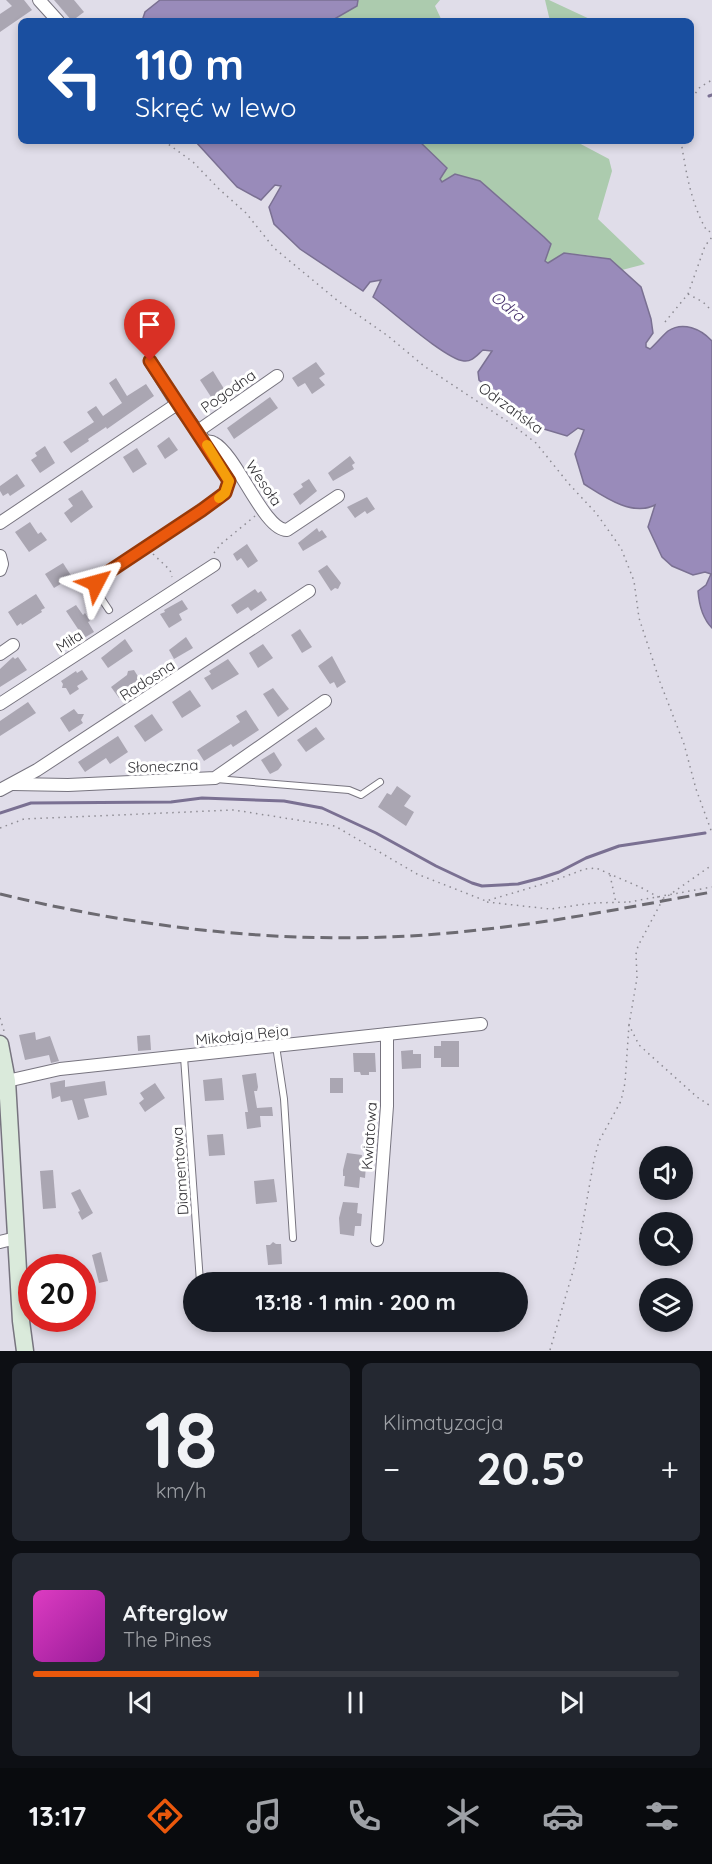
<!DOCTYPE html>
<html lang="pl">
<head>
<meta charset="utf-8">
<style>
  body { margin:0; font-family:Quicksand,sans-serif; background:#242831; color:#f1f3f6; height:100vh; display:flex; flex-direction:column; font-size:22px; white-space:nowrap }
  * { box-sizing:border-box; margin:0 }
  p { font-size:20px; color:#9ea1a6 }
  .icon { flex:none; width:33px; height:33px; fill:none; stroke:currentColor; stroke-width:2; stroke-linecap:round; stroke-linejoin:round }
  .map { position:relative; height:1351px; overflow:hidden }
  .panel { display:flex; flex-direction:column; gap:12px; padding:12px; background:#0d0f14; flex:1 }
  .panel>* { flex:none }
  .top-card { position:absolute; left:18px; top:18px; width:676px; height:126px; border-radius:9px; box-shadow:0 3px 9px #0003; background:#1a4fa0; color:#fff; overflow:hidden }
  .tools { position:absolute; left:639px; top:1146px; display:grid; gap:12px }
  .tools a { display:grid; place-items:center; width:54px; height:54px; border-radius:50%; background:#171b24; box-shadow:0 3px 9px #0003; font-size:30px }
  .speed { position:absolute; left:18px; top:1254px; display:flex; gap:12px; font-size:30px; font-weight:700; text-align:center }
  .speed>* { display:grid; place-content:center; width:78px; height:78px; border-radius:50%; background:#171b24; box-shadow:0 3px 9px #0003; line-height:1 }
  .speed .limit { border:9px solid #d22; background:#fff; color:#111 }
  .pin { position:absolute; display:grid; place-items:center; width:51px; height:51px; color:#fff; margin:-62px -26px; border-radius:50% 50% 50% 0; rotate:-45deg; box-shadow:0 0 6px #0007 }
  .pin .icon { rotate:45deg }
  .me { position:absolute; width:66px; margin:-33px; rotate:51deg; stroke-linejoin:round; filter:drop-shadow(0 0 4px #0008) }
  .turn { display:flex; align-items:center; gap:21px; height:126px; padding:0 18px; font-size:27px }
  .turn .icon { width:78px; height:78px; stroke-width:2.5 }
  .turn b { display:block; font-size:42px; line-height:51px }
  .big { font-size:45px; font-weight:700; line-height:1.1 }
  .panel .card { flex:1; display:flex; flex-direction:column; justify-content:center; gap:9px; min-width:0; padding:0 21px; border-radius:9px; background:#242831 }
  .panel .dial { align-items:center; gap:0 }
  .dial b { font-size:78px; line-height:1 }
  .song { display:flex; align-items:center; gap:18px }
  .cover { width:72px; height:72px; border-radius:9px; background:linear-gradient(135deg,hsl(310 70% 55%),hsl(300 70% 35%)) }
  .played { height:6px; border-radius:3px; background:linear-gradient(90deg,#ea580c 35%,#363941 35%) }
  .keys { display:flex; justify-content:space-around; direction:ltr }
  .heat { display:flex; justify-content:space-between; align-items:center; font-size:33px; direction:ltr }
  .panel .tiles { flex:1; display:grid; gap:12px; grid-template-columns:1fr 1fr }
  .card:last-child { grid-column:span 2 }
  .trip { position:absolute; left:183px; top:1272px; width:345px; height:60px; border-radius:30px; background:#171b24; box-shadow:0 3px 9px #0003; font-weight:700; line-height:60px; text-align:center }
  .tab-bar { display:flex; height:96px; justify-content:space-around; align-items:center; background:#090b0e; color:#9ea1a6 }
  .tab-bar .icon { width:42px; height:42px }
  .tab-bar .active { color:#ea580c }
  .tab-bar b { font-size:27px; color:#f1f3f6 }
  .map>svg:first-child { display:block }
  .green { fill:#accbae }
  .water { fill:#998bba; stroke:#7a7092; stroke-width:1.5 }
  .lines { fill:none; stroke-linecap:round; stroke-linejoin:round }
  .stream { stroke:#7a7092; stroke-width:3 }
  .building { fill:#aaa6b2 }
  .service-casing { stroke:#77747f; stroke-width:8 }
  .minor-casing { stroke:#77747f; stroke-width:14 }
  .secondary-casing { stroke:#77747f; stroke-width:19 }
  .path { stroke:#8d8b93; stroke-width:1.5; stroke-dasharray:1.5 4.5; stroke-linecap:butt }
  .service { stroke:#fff; stroke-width:6 }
  .minor { stroke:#fff; stroke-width:12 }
  .secondary { stroke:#daeadb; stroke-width:16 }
  .rail { stroke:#6c6a71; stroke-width:3; stroke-dasharray:12 6; stroke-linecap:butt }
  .path-bridge { stroke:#8d8b93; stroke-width:1.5; stroke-dasharray:1.5 4.5; stroke-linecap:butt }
  .route-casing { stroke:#983908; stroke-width:15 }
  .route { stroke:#ea580c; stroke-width:10 }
  .slow { stroke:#f59e0b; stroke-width:10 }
  .labels { text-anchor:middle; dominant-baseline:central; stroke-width:6; stroke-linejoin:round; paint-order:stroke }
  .street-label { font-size:15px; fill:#333236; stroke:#fff }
  .water-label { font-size:16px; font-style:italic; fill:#46306c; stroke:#fff }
</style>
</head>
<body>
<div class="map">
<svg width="712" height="1351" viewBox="0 0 712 1351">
  <rect width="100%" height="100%" fill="#e0dde9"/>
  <g class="green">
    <polygon points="358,0 440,0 435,6 442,21 331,21 357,6"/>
    <polygon points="545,0 549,0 594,21 550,21"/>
    <polygon points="419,141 575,141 609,159 612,171 598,219 645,264 622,270 610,259 585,255 564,253 548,263 447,179 442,182 439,179 447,168"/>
  </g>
  <g class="water">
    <polygon points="160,0 358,0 357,6 331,21 142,21 145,12"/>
    <path d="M195,141H419L447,168L440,179L442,182L455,174L480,181L544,237L551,244L545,261L548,263L564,253L610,259L641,287L651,319L653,333L646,343V347L650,349C656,344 662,336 668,331C683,321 701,329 712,341V628C703,619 699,604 698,591L706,585L711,574L705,572L693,575L672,566L662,557L648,527L655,505C632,517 603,496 584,484L575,454L584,430L578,428L567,436L544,429L509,403L492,395L487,387L479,380L478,372L492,351L483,350C477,355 472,362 464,361C445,359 391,310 373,297L381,280L370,282L363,291L300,249L274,224L269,207L281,186L275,185L261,200L237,187Z"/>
  </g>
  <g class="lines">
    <g class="stream">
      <polyline points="709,96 712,95"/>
      <polyline points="0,813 31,803 171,802 202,798 284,801 322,808 376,833 436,866 472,883 482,886 518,884 541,878 559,872 586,858 619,846 705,833"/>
    </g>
  </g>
  <g class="building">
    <polygon points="6,0 24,0 32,10 0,32 0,14 12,6"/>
    <polygon points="54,0 74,0 84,12 72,21"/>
    <polygon points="316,362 325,374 319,378 325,385 312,394 305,383 298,387 292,378"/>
    <polygon points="213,371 226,392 213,400 200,380"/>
    <polygon points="116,378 127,396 146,384 154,396 107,429 106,427 88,439 89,441 71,453 63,442 94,422 87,412 96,406 103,416 122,403 109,383"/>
    <polygon points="270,397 278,408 234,439 227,428"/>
    <polygon points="169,437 178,450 165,459 157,446"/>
    <polygon points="45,446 55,463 40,473 31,460 37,456 35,453"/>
    <polygon points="137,448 147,464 133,473 123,457"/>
    <polygon points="350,456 355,463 352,465 354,469 333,481 328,473"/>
    <polygon points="17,474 25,486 10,496 8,493 3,496 0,491 0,486"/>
    <polygon points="309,479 317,491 300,505 293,494 303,487 301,484"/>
    <polygon points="82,490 93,507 71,523 64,513 73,506 68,499"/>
    <polygon points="367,497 375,509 367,514 365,511 355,518 347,507"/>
    <polygon points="30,522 38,534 41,532 47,540 29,552 15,532"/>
    <polygon points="317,528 319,532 322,530 327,537 303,551 298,543"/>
    <polygon points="247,544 258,561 248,568 241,558 237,561 233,554"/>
    <polygon points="63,563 72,577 54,588 45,574"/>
    <polygon points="327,565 341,583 338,589 335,588 331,591 318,571"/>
    <polygon points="255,589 258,593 261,591 267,600 251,611 248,607 237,614 231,605"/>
    <polygon points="36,594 45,608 41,610 42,612 22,625 21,623 17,626 8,612"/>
    <polygon points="182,600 188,609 179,614 182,620 169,628 160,614 165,612 164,610"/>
    <polygon points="76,605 83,615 85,613 90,621 88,622 94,632 84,638 66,611"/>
    <polygon points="300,629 312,647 302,653 291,635"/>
    <polygon points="186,637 193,648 174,659 169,650"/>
    <polygon points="125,639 133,651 108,668 101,658"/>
    <polygon points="263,644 273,658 258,668 249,653"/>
    <polygon points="332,656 346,682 337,688 334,682 330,684 318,666"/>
    <polygon points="13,657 15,659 18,657 27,670 0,687 0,669"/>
    <polygon points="228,659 239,674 212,690 204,678 211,674 209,671"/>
    <polygon points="82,670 88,679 77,686 79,689 70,695 66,688 62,688 63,684 61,681 76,671 77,673"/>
    <polygon points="134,670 142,683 119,698 111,687 127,675 128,671"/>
    <polygon points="273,688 289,709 278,717 263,694"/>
    <polygon points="190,690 201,706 182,718 172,702"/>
    <polygon points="28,702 36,713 0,736 0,721"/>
    <polygon points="74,709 78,714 84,714 81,720 83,723 69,732 60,718"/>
    <polygon points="246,710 259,730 233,747 231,744 204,761 197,750 240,722 236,716"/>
    <polygon points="152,714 163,730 145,742 134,726"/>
    <polygon points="316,727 325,739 306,752 297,740"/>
    <polygon points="118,736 128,752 110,764 106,758 85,772 78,762"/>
    <polygon points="274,752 282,765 278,770 270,774 261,760"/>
    <polygon points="397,786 411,796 404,806 414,812 406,826 378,807 387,793 391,795"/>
    <polygon points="35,1032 36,1040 50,1036 59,1061 51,1063 49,1055 25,1060 19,1035"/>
    <polygon points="150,1035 151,1050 138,1051 137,1036"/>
    <polygon points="441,1041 459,1041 459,1067 441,1067 441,1058 434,1058 434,1046 441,1046"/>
    <polygon points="413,1050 413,1054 421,1054 421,1068 402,1069 401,1051"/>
    <polygon points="353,1053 375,1053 376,1072 369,1072 369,1075 361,1075 360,1072 354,1072"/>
    <polygon points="256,1073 258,1087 257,1091 254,1091 257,1108 272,1107 273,1116 260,1116 261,1127 247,1129 245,1112 248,1112 242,1075"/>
    <polygon points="222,1078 224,1100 205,1101 203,1080"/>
    <rect x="330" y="1078" width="13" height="15"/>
    <polygon points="65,1080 65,1087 105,1081 107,1095 84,1099 89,1117 78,1120 72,1100 61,1102 60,1096 52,1099 50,1083"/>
    <polygon points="155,1083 165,1098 145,1112 139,1103 144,1099 140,1093"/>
    <polygon points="223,1134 225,1155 209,1156 207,1135"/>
    <polygon points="347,1153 362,1155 361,1165 366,1166 365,1178 360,1177 359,1188 344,1186 345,1176 343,1176 343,1170"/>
    <polygon points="53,1170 56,1208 43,1209 40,1171"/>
    <polygon points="274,1179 277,1202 256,1204 254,1181"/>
    <polygon points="80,1189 93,1213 82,1220 78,1212 80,1211 71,1193"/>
    <polygon points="343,1202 358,1203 357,1213 362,1214 361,1226 355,1226 354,1236 340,1234 339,1218"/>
    <polygon points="273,1242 276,1244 281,1244 282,1264 268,1265 266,1245 270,1245"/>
    <polygon points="101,1252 108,1281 99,1283 92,1255"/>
  </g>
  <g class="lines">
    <defs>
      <g id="service">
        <path d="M109,610C102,599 92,589 101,577L202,510L225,493L229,481L205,442"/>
        <polyline points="216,779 349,790 361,795 380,782"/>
        <polyline points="276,1046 284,1099 293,1238"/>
        <polyline points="184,1057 200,1282"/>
      </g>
      <g id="minor">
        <polyline points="39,0 58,21"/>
        <path d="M177,404L205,441C208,442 211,441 214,443C237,455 264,531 287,530L338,496"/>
        <polyline points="198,431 277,376"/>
        <polyline points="0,523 177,404 150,361"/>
        <polyline points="0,556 2,564 0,570"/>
        <polyline points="0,654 13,645"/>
        <polyline points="0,704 214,565"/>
        <polyline points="13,784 68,785 215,778 325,701"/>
        <polyline points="0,790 37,770 309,591"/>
        <polyline points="7,1081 60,1069 481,1024"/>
        <polyline points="377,1240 387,1106 387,1034"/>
        <polyline points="0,1242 16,1238"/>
      </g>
      <polyline id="secondary" points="0,1044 7,1081 21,1321 25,1351"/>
    </defs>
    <use href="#service" class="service-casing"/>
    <use href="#minor" class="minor-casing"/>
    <use href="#secondary" class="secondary-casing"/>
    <g class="path">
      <polyline points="692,98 700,87 712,80"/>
      <polyline points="164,141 193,162 219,189 246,213 274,248 338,301 388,336 424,366 510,423 536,443 569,484 596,513 621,548 634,581 639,618 660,682 684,744 696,789 712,833"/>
      <path d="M681,141C686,172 691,204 707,231L712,232"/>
      <polyline points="688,294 703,302 712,311"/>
      <polyline points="665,322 688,294 705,246 712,237"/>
      <polyline points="214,553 221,544 255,516"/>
      <polyline points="153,554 170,570 172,577"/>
      <polyline points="0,828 24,819 234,810 335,826 417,874 486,901 550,882 585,869 596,868 642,888 660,898 665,898 712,865"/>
      <polyline points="610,875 616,903"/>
      <polyline points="663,899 638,946 636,954 637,978 629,1025 639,1045 697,1097 712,1107"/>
      <polyline points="487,902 550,909 593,903 629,902"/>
      <polyline points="0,1018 4,1031"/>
      <polyline points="550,1350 576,1261 594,1160 599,1141 621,1101 625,1083 629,1025"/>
    </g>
    <use href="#service" class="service"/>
    <use href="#minor" class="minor"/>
    <use href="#secondary" class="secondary"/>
    <path class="rail" d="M0,894C157,932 317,949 478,930C557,922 634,906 712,892"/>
    <polyline class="path-bridge" points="629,902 712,887"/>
  </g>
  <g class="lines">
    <defs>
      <polyline id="route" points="96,583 101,577 202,510 225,493 229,481 150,361"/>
    </defs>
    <use href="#route" class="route-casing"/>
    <use href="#route" class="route"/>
    <polyline class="slow" points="207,445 229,481 225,493 219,498"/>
  </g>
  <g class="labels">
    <g class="street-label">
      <text transform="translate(228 391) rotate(-35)">Pogodna</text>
      <text transform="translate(511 408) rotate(36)">Odrzańska</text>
      <text transform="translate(264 483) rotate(56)">Wesoła</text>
      <text transform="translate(69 641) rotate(-33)">Miła</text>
      <text transform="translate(147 680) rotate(-33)">Radosna</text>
      <text transform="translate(163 766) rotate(-2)">Słoneczna</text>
      <text transform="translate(242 1035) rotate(-6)">Mikołaja Reja</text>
      <text transform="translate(369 1136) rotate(-86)">Kwiatowa</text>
      <text transform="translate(180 1171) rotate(-94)">Diamentowa</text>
    </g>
    <g class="water-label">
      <text transform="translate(508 306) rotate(38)">Odra</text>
    </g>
  </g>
</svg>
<div class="tools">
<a><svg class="icon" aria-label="sound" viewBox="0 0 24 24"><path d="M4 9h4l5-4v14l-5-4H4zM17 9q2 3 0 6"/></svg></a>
<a><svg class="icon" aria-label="search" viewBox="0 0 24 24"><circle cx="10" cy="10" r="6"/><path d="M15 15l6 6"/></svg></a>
<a><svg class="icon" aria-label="layers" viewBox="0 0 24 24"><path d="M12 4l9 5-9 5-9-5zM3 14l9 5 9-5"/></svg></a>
</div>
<div class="speed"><div class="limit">20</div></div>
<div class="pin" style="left:150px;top:361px;background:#d93025"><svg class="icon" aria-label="arrive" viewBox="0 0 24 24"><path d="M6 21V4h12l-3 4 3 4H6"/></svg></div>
<svg class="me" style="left:96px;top:583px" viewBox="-20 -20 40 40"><path d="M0-17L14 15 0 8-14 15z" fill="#ea580c" stroke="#fff" stroke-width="4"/></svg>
<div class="trip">13:18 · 1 min · 200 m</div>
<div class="top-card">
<div class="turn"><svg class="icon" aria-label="left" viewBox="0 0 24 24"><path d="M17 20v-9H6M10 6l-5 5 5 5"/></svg><div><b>110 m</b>Skręć w lewo</div></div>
</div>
</div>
<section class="panel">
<div class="tiles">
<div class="card dial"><b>18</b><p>km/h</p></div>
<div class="card"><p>Klimatyzacja</p>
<div class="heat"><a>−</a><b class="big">20.5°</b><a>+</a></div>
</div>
<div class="card">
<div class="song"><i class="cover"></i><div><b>Afterglow</b><p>The Pines</p></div></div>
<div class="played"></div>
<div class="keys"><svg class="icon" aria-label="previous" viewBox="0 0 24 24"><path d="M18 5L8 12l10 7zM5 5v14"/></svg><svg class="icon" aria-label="pause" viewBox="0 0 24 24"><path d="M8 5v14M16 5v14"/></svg><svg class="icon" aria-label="next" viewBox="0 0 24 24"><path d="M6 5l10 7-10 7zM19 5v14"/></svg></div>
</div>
</div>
</section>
<nav class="tab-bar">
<b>13:17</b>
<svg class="icon active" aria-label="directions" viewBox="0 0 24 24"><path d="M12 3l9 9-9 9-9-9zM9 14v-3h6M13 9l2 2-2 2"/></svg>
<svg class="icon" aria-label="music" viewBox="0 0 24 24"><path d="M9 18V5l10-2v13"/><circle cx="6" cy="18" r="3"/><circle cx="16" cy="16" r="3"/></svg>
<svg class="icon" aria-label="phone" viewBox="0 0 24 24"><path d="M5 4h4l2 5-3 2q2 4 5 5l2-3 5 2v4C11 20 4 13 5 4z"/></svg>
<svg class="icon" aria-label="climate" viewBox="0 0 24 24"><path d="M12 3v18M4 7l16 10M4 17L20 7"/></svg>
<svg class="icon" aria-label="car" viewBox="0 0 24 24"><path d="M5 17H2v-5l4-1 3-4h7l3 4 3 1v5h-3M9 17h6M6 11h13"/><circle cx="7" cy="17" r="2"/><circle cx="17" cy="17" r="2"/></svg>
<svg class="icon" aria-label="filters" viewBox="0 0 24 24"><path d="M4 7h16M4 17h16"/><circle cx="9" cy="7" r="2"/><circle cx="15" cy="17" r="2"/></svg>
</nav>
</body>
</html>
